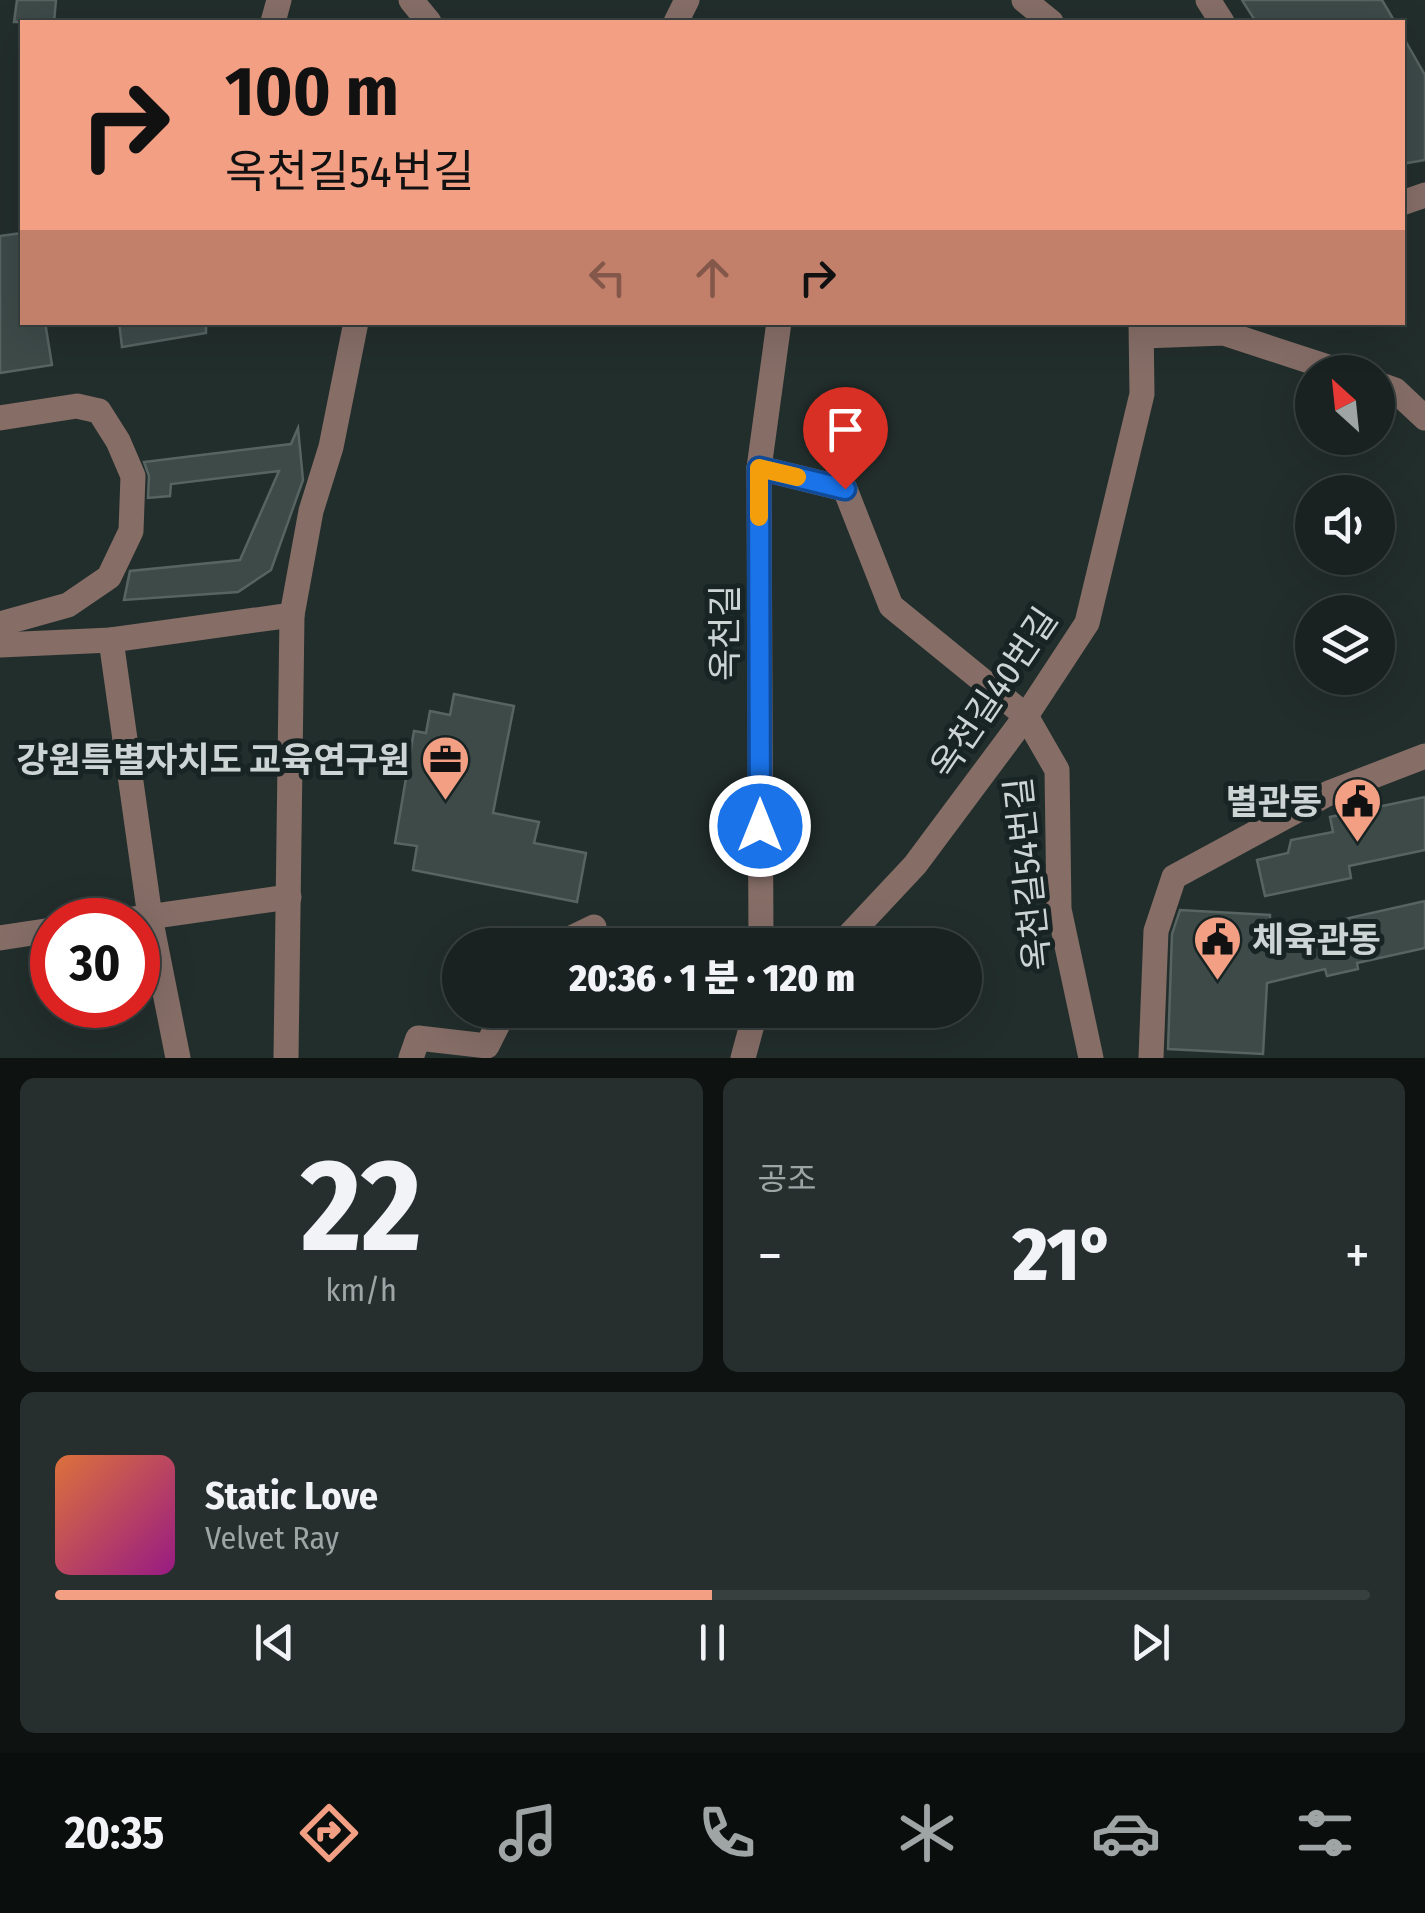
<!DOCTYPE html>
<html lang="ko">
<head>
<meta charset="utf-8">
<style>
  body { margin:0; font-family:"Fira Sans Condensed","Noto Sans KR",sans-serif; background:#272f2e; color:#f1f3f6; height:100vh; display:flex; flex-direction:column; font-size:38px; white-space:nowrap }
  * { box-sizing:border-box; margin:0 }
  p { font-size:32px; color:#9fa4a5 }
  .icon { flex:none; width:55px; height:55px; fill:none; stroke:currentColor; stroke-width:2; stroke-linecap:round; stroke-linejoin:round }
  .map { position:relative; height:1058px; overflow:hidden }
  .side { display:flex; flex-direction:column; gap:20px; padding:20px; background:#0e1312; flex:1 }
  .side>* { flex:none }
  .top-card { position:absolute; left:20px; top:20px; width:1385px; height:305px; border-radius:0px; box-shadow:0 10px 40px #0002,0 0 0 2px #383f3f; background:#f39f84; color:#111; overflow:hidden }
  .needle { width:65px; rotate:333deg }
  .fabs { position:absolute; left:1295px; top:355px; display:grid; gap:20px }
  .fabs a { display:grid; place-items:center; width:100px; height:100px; border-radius:50%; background:#1a2221; box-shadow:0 10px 40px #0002,0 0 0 2px #383f3f; font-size:50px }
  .speed { position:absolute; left:30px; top:898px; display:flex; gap:20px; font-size:50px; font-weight:700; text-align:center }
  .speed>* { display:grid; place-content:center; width:130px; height:130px; border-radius:50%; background:#1a2221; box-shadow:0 10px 40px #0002,0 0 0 2px #383f3f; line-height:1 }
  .speed .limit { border:15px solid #d22; background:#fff; color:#111 }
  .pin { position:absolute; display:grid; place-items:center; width:85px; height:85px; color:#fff; margin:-102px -42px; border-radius:50% 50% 50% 0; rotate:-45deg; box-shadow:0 0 10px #0007 }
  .pin .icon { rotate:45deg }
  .me { position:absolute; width:110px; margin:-55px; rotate:0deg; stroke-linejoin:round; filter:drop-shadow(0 0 8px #0008) }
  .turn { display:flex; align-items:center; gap:35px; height:210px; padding:0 40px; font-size:45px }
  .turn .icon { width:130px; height:130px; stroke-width:2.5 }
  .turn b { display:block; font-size:70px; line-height:85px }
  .lanes { display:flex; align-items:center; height:95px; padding:0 40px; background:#0003; justify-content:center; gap:50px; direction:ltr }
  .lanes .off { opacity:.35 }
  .big { font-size:75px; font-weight:800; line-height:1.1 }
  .side .tile { flex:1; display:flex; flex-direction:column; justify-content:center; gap:15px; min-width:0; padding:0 35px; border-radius:15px; background:#272f2e }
  .side .dial { align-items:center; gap:0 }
  .dial b { font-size:130px; line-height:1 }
  .song { display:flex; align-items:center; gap:30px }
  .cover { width:120px; height:120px; border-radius:15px; background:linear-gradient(135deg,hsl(20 70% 55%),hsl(310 70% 35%)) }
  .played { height:10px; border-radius:5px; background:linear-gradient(90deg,#f39f84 50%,#383f3f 50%) }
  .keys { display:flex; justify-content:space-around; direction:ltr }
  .heat { display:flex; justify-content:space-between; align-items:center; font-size:55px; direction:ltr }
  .side .tiles { flex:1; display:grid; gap:20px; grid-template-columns:1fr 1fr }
  .tile:last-child { grid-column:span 2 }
  .trip { position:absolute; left:442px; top:928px; width:540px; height:100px; border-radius:50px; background:#1a2221; box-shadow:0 10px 40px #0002,0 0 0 2px #383f3f; font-weight:800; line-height:100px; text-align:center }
  .dock { display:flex; height:160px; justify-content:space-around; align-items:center; background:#0a0e0d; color:#9fa4a5 }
  .dock .icon { width:70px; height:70px }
  .dock .current { color:#f39f84 }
  .dock b { font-size:45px; color:#f1f3f6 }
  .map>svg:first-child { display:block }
  .building { fill:#3d4a48; stroke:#576462; stroke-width:2.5 }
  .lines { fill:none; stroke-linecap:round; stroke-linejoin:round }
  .minor { stroke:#866e67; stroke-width:25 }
  .route-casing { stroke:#114b97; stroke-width:25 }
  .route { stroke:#1a73e8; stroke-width:18 }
  .slow { stroke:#f59e0b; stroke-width:18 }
  .labels { text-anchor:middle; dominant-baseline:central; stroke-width:10; stroke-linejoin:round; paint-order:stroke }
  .street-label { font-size:35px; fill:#cdd5d4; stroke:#182423 }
  .poi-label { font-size:35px; font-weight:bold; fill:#cdd5d4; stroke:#182423; text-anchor:end }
</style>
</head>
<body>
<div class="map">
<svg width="1425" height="1058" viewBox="0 0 1425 1058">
  <rect width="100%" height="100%" fill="#222e2c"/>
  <g class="building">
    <polygon points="17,0 56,0 54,22 14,22"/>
    <polygon points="1242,0 1382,0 1395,22 1256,22"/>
    <polygon points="1402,35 1425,75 1425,160 1402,164"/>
    <polygon points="22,233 22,322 45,322 52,365 0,373 0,236"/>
    <polygon points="119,322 206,322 206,333 122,347"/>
    <polygon points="298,428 303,480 271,570 238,592 124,600 130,571 240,560 279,471 171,484 170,496 148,498 149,476 144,462 291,444"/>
    <polygon points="454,694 514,706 493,813 539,822 534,843 586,853 577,902 413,870 417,846 395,843 414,731 426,733 430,711 450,715"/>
    <polygon points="1425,797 1425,850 1349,866 1351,878 1265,896 1257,860 1288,853 1291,840 1333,832 1330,817"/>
    <polygon points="1425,901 1425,948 1357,963 1358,969 1327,976 1325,969 1267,983 1263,1054 1168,1049 1172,934 1180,910 1270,915 1269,936"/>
  </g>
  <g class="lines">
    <g class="minor">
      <polyline points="411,0 429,22"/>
      <polyline points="1024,0 1051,22"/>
      <polyline points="1208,0 1222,22"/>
      <polyline points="273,22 279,0"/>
      <polyline points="676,22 687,0"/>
      <polyline points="1402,203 1425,195"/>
      <polyline points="1143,336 1224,333 1343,372"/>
      <polyline points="1378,384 1395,390 1425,418"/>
      <polyline points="0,418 77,406 99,411 118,441 133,476 131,531 109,577 68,605 0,624"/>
      <polyline points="759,468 845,489 891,606 1026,716 1057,770 1059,909 1091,1058"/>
      <polyline points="111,640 150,917 178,1058"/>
      <polyline points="0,645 111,640 292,615 311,511 331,447 356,322"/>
      <polyline points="127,920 289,897"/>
      <polyline points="0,938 52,930"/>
      <polyline points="557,945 594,927"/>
      <polyline points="761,945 759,468 779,322"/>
      <polyline points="840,945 915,865 1026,716 1087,623 1142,394 1141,322"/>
      <polyline points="286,1058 292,615"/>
      <polyline points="411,1058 418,1038 487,1046 505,1010"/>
      <polyline points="743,1058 756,1010"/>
      <polyline points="1151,1058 1156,931 1174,877 1329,793 1425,756"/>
    </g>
  </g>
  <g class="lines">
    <defs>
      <polyline id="route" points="760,826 759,468 845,489"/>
    </defs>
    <use href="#route" class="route-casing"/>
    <use href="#route" class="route"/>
    <polyline class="slow" points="759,517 759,468 797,477"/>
  </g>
  <defs>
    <symbol id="office-pin" viewBox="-11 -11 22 30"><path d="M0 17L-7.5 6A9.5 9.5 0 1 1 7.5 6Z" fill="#f39f84" stroke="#182423"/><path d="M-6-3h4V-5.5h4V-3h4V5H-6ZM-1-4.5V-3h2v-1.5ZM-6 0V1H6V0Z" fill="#111"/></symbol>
    <symbol id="civic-pin" viewBox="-11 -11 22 30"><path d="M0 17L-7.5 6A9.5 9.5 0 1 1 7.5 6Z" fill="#f39f84" stroke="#182423"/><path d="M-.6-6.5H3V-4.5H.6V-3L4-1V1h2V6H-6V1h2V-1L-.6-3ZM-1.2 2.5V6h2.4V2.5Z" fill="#111"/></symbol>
  </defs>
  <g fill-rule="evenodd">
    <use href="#office-pin" x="418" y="732" width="55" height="75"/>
    <use href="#civic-pin" x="1330" y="774" width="55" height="75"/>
    <use href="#civic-pin" x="1190" y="912" width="55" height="75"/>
  </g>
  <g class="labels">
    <g class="street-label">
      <text transform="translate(725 633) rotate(-90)">옥천길</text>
      <text transform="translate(994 693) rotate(-56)">옥천길40번길</text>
      <text transform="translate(1028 874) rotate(-96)">옥천길54번길</text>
    </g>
    <g class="poi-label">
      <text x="410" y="760">강원특별자치도 교육연구원</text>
      <text x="1322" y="802">별관동</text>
      <text x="1252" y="940" text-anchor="start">체육관동</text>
    </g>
  </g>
</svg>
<div class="fabs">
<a><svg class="needle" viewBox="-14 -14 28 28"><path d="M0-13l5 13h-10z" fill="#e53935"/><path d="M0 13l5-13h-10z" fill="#9fa4a5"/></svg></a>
<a><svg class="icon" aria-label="sound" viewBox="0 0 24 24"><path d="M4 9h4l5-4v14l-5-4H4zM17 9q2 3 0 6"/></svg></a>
<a><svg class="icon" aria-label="layers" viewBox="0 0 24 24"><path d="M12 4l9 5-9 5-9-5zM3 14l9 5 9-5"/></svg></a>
</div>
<div class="speed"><div class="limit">30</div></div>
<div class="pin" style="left:845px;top:489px;background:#d93025"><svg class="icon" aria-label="arrive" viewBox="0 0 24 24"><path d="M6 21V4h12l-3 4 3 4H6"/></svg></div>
<svg class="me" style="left:760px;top:826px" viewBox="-20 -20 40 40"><circle r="17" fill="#1a73e8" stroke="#fff" stroke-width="3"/><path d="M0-11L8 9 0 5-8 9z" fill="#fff"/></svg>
<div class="trip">20:36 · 1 분 · 120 m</div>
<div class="top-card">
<div class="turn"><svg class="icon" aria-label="right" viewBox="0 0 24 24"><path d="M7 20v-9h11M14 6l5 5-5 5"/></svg><div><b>100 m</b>옥천길54번길</div></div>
<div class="lanes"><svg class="icon off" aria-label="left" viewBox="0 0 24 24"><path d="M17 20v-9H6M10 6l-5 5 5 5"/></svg><svg class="icon off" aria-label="ahead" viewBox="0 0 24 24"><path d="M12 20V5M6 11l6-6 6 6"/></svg><svg class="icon" aria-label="right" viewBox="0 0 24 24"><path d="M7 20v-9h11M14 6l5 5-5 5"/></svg></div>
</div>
</div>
<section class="side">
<div class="tiles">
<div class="tile dial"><b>22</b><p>km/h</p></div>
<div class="tile"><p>공조</p>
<div class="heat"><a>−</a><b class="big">21°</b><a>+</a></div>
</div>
<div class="tile">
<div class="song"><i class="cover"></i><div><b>Static Love</b><p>Velvet Ray</p></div></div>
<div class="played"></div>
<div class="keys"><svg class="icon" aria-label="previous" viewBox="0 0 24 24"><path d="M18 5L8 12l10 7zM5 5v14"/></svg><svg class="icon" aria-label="pause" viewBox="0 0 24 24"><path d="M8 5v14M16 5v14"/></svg><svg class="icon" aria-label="next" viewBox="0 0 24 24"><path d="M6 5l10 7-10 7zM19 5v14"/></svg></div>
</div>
</div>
</section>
<nav class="dock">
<b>20:35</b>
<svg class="icon current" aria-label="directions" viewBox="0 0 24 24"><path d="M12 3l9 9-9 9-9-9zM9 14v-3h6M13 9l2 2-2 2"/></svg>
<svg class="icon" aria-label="music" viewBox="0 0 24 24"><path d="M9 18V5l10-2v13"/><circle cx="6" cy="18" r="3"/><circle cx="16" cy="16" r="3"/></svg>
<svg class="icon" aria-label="phone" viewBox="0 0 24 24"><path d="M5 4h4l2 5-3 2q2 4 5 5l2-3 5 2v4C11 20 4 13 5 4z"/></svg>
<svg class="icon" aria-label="climate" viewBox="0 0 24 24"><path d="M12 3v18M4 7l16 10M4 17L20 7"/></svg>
<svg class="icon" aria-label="car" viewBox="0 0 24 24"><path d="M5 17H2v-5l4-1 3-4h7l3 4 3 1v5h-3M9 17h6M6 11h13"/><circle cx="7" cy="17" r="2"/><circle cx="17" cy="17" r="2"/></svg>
<svg class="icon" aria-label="filters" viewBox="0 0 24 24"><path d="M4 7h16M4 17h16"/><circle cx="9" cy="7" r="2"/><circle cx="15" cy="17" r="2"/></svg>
</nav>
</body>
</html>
